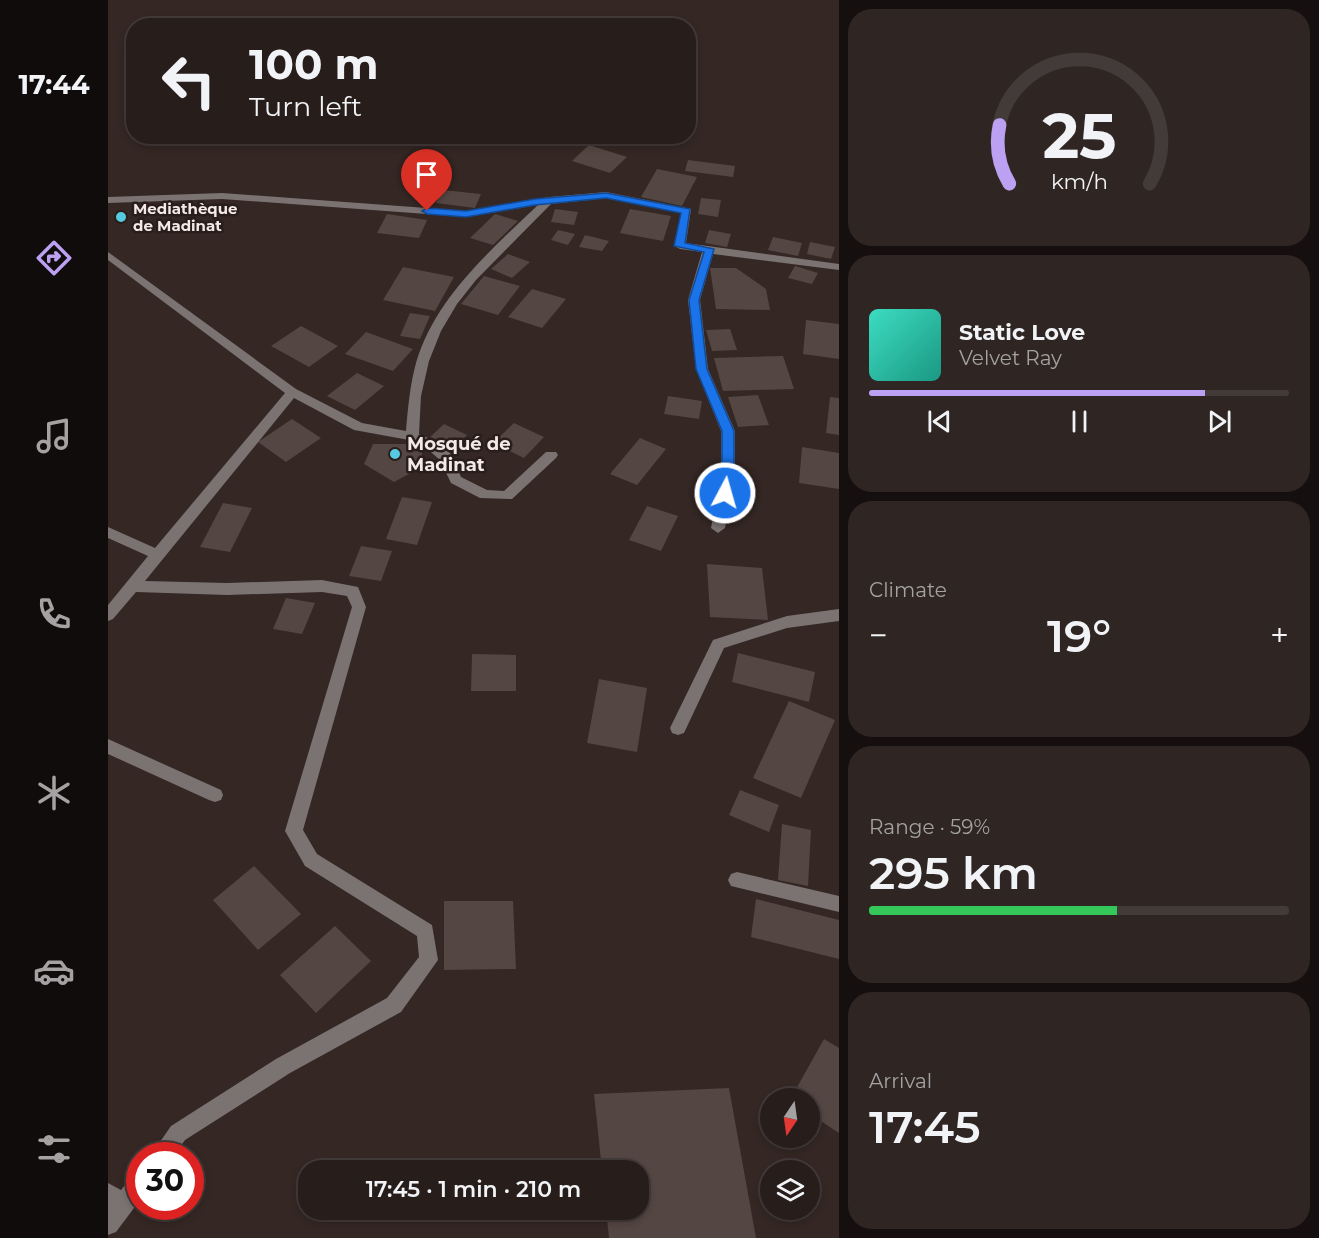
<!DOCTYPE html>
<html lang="en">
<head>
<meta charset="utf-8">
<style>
  body { margin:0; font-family:Montserrat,sans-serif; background:#2f2624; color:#f1f3f6; height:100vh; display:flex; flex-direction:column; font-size:22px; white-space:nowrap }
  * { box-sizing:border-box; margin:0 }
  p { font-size:20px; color:#a4a2a3 }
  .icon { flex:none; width:33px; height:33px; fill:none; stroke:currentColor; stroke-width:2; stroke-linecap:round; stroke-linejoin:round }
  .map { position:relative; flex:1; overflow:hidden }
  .drawer { display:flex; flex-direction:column; gap:9px; padding:9px; background:#15100f; width:480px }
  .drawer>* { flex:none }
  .banner { position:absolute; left:18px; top:18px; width:570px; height:126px; border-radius:24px; box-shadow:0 3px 9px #0003,0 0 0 2px #433b3a; background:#271d1b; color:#f1f3f6; overflow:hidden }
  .needle { width:39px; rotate:193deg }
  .tools { position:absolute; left:652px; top:1088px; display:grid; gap:12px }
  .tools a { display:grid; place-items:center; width:60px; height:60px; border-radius:50%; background:#271d1b; box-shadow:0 3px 9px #0003,0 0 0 2px #433b3a; font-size:30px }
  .speed { position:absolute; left:18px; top:1142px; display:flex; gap:12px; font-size:30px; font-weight:700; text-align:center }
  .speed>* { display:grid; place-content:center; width:78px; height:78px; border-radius:50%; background:#271d1b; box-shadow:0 3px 9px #0003,0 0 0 2px #433b3a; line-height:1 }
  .speed .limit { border:9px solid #d22; background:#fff; color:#111 }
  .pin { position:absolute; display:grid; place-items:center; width:51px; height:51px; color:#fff; margin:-62px -26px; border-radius:50% 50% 50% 0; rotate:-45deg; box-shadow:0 0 6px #0007 }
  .pin .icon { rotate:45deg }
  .me { position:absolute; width:66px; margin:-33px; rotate:6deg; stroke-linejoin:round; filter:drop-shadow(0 0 4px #0008) }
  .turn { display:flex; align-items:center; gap:21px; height:126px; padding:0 24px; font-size:27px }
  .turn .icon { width:78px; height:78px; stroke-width:2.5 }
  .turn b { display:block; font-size:42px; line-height:51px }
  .big { font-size:45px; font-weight:600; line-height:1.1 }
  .drawer .card { flex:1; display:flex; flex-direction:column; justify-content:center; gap:9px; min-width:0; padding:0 21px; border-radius:24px; background:#2f2624 }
  .drawer .dial { align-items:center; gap:0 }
  .dial svg { height:156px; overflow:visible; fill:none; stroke:#433b3a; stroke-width:7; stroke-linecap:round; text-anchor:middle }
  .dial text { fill:#f1f3f6; stroke:none }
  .song { display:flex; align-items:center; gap:18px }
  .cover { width:72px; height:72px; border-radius:9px; background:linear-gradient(135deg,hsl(170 70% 55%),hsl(170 70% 35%)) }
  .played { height:6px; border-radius:3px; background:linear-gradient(90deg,#bca0f2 80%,#433b3a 80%) }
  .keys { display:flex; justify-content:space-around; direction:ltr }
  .heat { display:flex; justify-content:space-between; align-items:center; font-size:33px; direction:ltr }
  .charge { height:9px; border-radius:4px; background:linear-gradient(90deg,#34c759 59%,#433b3a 0) }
  .trip { position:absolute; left:190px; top:1160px; width:351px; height:60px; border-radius:24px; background:#271d1b; box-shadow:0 3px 9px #0003,0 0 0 2px #433b3a; font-weight:600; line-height:60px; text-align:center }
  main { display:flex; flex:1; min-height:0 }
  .dock { display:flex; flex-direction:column; width:108px; justify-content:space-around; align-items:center; background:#100c0b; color:#a4a2a3 }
  .dock .icon { width:42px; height:42px }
  .dock .current { color:#bca0f2 }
  .dock b { font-size:27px; color:#f1f3f6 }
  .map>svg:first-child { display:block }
  .building { fill:#544642 }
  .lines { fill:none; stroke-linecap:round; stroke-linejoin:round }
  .minor { fill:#7b7372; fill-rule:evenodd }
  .route { fill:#1a73e8; stroke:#114b97; stroke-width:1.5 }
  .poi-dot { fill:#55cae0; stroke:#2a1e1b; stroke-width:2 }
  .labels { text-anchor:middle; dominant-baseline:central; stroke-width:5; stroke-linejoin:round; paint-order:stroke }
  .far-poi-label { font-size:15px; font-weight:bold; fill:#f3eae8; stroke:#2a1e1b; text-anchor:start }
  .poi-label { font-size:18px; font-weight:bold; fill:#f3eae8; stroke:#2a1e1b; text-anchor:start }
</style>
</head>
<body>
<main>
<nav class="dock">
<b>17:44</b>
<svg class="icon current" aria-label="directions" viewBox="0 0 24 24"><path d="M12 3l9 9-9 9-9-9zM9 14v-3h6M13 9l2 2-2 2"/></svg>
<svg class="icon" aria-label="music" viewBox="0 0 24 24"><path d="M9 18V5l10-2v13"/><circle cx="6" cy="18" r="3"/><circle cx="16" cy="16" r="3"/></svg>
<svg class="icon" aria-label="phone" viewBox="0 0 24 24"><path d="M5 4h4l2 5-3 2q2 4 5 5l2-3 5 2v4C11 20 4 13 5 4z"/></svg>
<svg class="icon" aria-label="climate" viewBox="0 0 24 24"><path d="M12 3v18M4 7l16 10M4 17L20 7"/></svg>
<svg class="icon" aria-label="car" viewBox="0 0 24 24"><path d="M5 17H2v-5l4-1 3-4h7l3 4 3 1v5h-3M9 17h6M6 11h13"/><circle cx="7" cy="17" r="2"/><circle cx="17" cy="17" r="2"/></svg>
<svg class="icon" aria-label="filters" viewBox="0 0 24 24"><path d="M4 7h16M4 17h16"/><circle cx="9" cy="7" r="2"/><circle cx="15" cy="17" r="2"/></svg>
</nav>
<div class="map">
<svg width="731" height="1238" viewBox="0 0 731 1238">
  <rect width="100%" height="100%" fill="#342724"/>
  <g class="building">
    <polygon points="481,145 519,157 502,173 464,161"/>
    <polygon points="580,160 627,166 625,177 577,171"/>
    <polygon points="549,169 589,177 574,206 533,197"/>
    <polygon points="335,190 373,194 367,208 328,203"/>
    <polygon points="593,198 613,200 610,217 590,214"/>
    <polygon points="447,209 470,212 466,225 443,222"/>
    <polygon points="522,209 563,216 555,241 512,233"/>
    <polygon points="279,214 319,220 311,238 269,233"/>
    <polygon points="387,214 410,221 385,245 362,238"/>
    <polygon points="450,230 467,234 460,245 443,240"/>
    <polygon points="601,230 623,234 619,247 597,243"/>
    <polygon points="477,235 501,241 494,251 471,247"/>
    <polygon points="665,237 694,243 690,256 660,250"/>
    <polygon points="702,242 727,247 723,259 699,254"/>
    <polygon points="400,254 422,262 404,278 383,269"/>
    <polygon points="687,266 710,273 704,284 680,278"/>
    <polygon points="295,267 346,277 327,311 275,300"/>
    <polygon points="602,268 628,268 658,289 662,310 608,309"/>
    <polygon points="376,276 412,286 390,315 353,304"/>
    <polygon points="424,289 458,299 434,328 400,317"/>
    <polygon points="302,313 322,316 312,339 292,336"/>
    <polygon points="698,320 731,324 731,359 695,354"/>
    <polygon points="193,326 230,346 201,367 163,346"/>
    <polygon points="622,329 629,350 604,351 598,330"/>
    <polygon points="258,332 305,349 285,371 237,354"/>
    <polygon points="675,356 686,389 615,391 606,358"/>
    <polygon points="249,373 276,386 247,410 219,396"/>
    <polygon points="650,395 661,425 630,427 620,397"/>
    <polygon points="560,396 594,401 591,419 556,414"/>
    <polygon points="722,397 731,398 731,435 718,433"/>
    <polygon points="184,419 213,438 178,462 150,442"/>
    <polygon points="406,423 436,437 416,458 385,443"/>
    <polygon points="336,424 359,435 346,448 322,437"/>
    <polygon points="532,438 558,449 529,485 502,474"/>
    <polygon points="265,444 314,444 314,467 286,482 256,464"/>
    <polygon points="694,447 731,453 731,489 691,483"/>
    <polygon points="294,497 324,502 309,545 278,539"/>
    <polygon points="115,503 144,508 122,552 92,547"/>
    <polygon points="539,506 570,516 553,551 521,540"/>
    <polygon points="253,546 284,551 273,581 241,576"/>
    <polygon points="599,564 654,568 660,620 602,617"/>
    <polygon points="178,598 207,603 194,634 165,629"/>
    <polygon points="630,653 707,672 701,702 624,682"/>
    <polygon points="364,654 408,655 408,691 363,691"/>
    <polygon points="491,679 539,688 529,752 479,743"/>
    <polygon points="681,701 727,720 693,798 645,778"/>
    <polygon points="632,790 671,805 661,832 621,815"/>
    <polygon points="674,824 703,830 700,886 670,880"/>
    <polygon points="146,866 193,914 150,950 105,900"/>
    <polygon points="648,899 731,920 731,959 643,937"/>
    <polygon points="336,901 405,901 408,969 336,970"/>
    <polygon points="227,926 263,961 208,1013 172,975"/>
    <polygon points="716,1039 731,1048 731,1133 702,1114 702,1098 683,1098"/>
    <polygon points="621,1088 648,1238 501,1238 498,1209 531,1209 531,1170 494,1170 486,1094"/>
  </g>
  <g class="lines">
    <g class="minor">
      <path d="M498,192L583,209L578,243L731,264V270L605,254L592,300L600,369L627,431V475L617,528L610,533L603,528L613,475V431L588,369L580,300L594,252L572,249L566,246L573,213L498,198L443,204L368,280L349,304L333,331L321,361L313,396L311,434L327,441L343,454L353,477L379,490L396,491L438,452H448L450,455L448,458L404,499L372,498L343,483L332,460L317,447L301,440L246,430L186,398L37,581L119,583L214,580L250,587L258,607L195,830L209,854L324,925L330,960L293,1012L182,1073L77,1140L66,1155H43L63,1126L168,1059L279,998L311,957L309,936L197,866L177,831L244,607L239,596L214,592L119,595L28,592L5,619L0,621V605L40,556L0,538V527L47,548L177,393L0,260V252L188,389L254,423L298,431C300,407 302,385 308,363C327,298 383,250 430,205L359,217L114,199L0,203V197L114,193L359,211L441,197Z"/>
      <polygon points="731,609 731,621 679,628 616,648 576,733 570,735 564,733 562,728 605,640 679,616"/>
      <polygon points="0,739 113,790 115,795 113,800 107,802 101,800 0,754"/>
      <polygon points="629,872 731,896 731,912 623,886 620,880 623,874"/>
      <polygon points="32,1172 32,1200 8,1232 0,1235 0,1183 13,1190 25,1175"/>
    </g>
  </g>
  <polygon class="route" points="498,193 582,209 577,243 606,249 591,300 599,369 626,431 626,476 621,496 613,496 611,493 614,476 614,431 588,369 581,300 596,252 566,246 573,213 498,198 427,205 358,217 319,214 314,211 319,208 358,211 427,199"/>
  <g class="poi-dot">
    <circle cx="13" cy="217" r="6"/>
    <circle cx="287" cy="454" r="6"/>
  </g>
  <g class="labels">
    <g class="far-poi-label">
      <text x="25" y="208">Mediathèque<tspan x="25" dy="17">de Madinat</tspan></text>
    </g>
    <g class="poi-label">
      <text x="299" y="444">Mosqué de<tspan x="299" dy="21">Madinat</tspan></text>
    </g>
  </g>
</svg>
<div class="tools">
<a><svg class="needle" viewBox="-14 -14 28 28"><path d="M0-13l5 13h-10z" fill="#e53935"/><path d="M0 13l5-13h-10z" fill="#a4a2a3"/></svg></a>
<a><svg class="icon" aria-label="layers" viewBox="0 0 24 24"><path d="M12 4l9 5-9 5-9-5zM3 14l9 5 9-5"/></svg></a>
</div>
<div class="speed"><div class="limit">30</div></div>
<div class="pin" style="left:319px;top:211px;background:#d93025"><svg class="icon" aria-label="arrive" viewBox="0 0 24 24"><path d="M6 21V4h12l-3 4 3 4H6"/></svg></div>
<svg class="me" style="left:617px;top:493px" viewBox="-20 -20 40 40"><circle r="17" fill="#1a73e8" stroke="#fff" stroke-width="3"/><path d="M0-11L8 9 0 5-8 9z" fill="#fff"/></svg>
<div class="trip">17:45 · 1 min · 210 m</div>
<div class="banner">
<div class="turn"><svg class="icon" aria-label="left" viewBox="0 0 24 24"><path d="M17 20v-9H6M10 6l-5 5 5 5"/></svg><div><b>100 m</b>Turn left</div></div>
</div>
</div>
<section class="drawer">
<div class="card dial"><svg viewBox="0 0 100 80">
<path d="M14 69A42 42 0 1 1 86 69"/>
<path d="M14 69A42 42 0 0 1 9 39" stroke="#bca0f2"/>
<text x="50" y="56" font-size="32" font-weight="700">25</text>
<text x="50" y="72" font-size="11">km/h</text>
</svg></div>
<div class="card">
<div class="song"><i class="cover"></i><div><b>Static Love</b><p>Velvet Ray</p></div></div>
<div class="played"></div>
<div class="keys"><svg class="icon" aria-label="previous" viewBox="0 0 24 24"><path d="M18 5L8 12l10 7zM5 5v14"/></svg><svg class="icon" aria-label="pause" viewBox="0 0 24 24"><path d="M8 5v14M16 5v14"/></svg><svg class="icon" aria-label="next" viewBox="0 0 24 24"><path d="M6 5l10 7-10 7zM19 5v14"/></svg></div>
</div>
<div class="card"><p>Climate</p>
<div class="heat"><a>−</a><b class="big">19°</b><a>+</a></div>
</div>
<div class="card"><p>Range · 59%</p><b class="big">295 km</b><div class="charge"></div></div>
<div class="card"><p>Arrival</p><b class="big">17:45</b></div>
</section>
</main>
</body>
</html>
